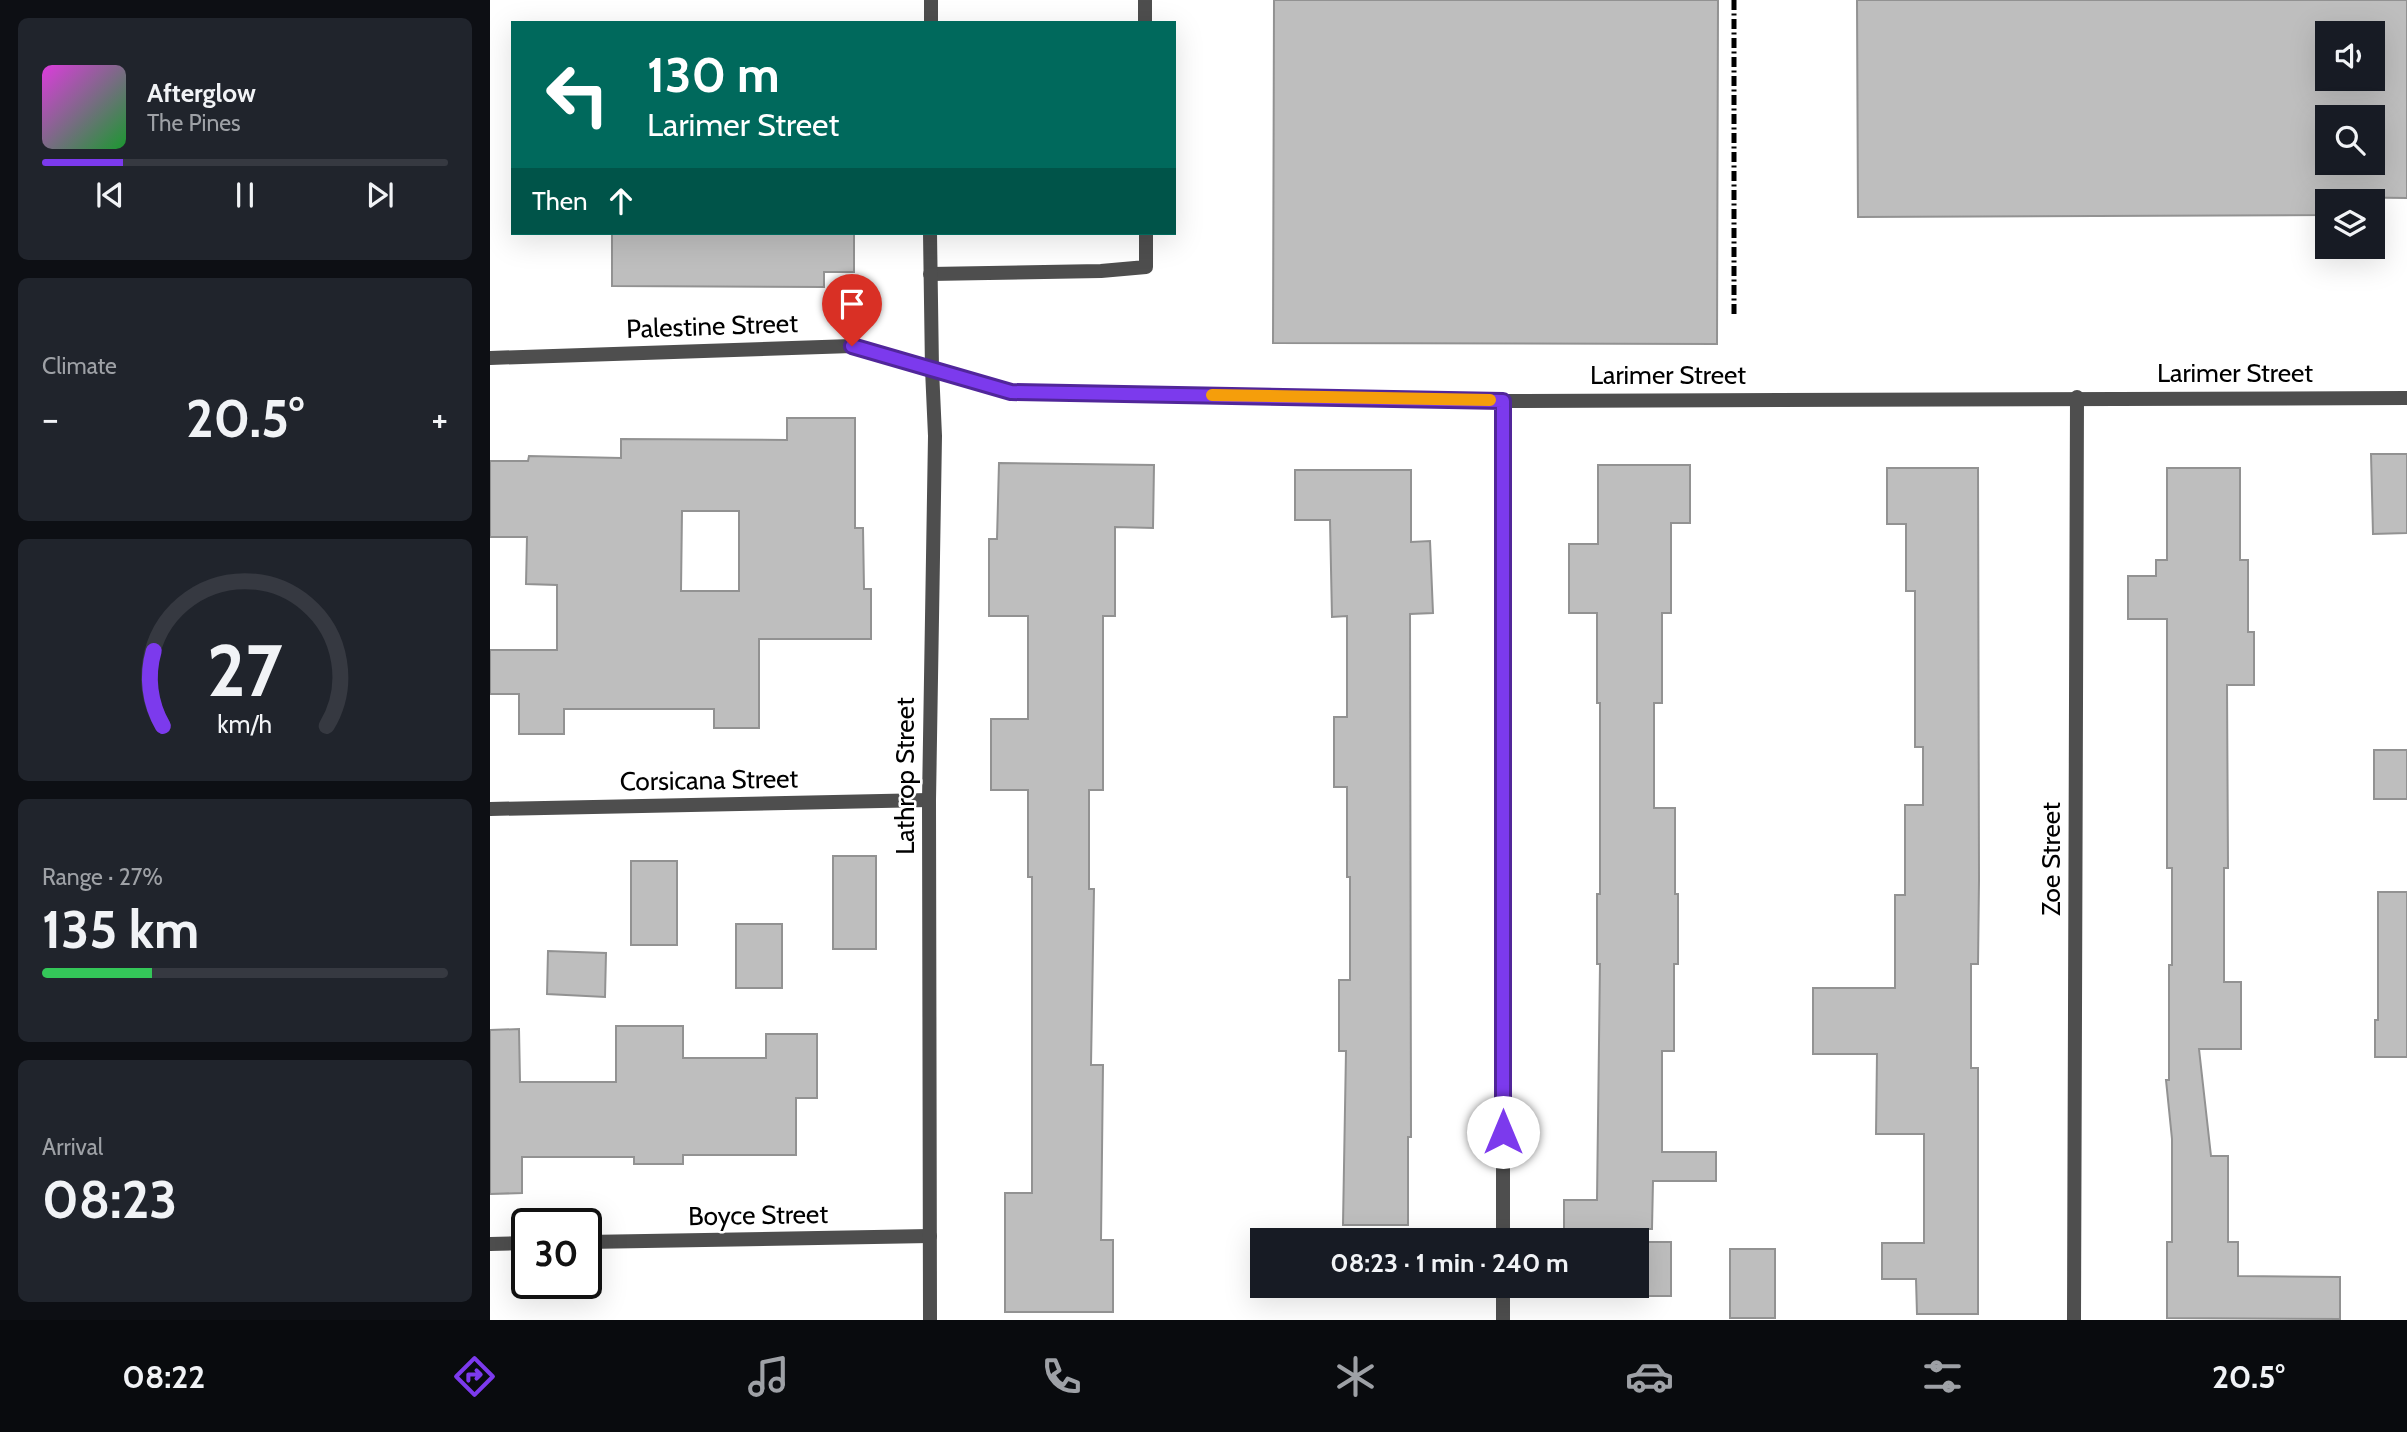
<!DOCTYPE html>
<html lang="en">
<head>
<meta charset="utf-8">
<style>
  body { margin:0; font-family:Cabin,sans-serif; background:#20242c; color:#f1f3f6; height:100vh; display:flex; flex-direction:column; font-size:26px; white-space:nowrap }
  * { box-sizing:border-box; margin:0 }
  p { font-size:23px; color:#9ea1a6 }
  .icon { flex:none; width:38px; height:38px; fill:none; stroke:currentColor; stroke-width:2; stroke-linecap:round; stroke-linejoin:round }
  .map { position:relative; flex:1; overflow:hidden }
  .side { display:flex; flex-direction:column; gap:18px; padding:18px; background:#0d0f14; width:490px }
  .side>* { flex:none }
  .guide { position:absolute; left:21px; top:21px; width:665px; height:214px; border-radius:0px; box-shadow:0 7px 28px #0002; background:#00695c; color:#fff; overflow:hidden }
  .fabs { position:absolute; left:1825px; top:21px; display:grid; gap:14px }
  .fabs a { display:grid; place-items:center; width:70px; height:70px; border-radius:0px; background:#171b24; box-shadow:0 7px 28px #0002; font-size:35px }
  .speed { position:absolute; left:21px; top:1208px; display:flex; gap:14px; font-size:35px; font-weight:700; text-align:center }
  .speed>* { display:grid; place-content:center; width:91px; height:91px; border-radius:50%; background:#171b24; box-shadow:0 7px 28px #0002; line-height:1 }
  .speed .limit { border:4px solid #111; border-radius:10px; background:#fff; color:#111 }
  .pin { position:absolute; display:grid; place-items:center; width:60px; height:60px; color:#fff; margin:-72px -30px; border-radius:50% 50% 50% 0; rotate:-45deg; box-shadow:0 0 7px #0007 }
  .pin .icon { rotate:45deg }
  .me { position:absolute; width:77px; margin:-38px; rotate:0deg; stroke-linejoin:round; filter:drop-shadow(0 0 5px #0008) }
  .turn { display:flex; align-items:center; gap:24px; height:147px; padding:0 21px; font-size:32px }
  .turn .icon { width:91px; height:91px; stroke-width:2.5 }
  .turn b { display:block; font-size:49px; line-height:60px }
  .then { display:flex; align-items:center; height:66px; padding:0 21px; background:#0003; gap:14px; font-size:26px }
  .big { font-size:52px; font-weight:700; line-height:1.1 }
  .side .card { flex:1; display:flex; flex-direction:column; justify-content:center; gap:10px; min-width:0; padding:0 24px; border-radius:10px; background:#20242c }
  .side .dial { align-items:center; gap:0 }
  .dial svg { height:182px; overflow:visible; fill:none; stroke:#363941; stroke-width:7; stroke-linecap:round; text-anchor:middle }
  .dial text { fill:#f1f3f6; stroke:none }
  .song { display:flex; align-items:center; gap:21px }
  .cover { width:84px; height:84px; border-radius:10px; background:linear-gradient(135deg,hsl(300 70% 55%),hsl(130 70% 35%)) }
  .played { height:7px; border-radius:4px; background:linear-gradient(90deg,#7c3aed 20%,#363941 20%) }
  .keys { display:flex; justify-content:space-around; direction:ltr }
  .heat { display:flex; justify-content:space-between; align-items:center; font-size:38px; direction:ltr }
  .charge { height:10px; border-radius:5px; background:linear-gradient(90deg,#34c759 27%,#363941 0) }
  .trip { position:absolute; left:760px; top:1228px; width:399px; height:70px; border-radius:0px; background:#171b24; box-shadow:0 7px 28px #0002; font-weight:700; line-height:70px; text-align:center }
  .dock { display:flex; height:112px; justify-content:space-around; align-items:center; background:#090b0e; color:#9ea1a6 }
  .dock .icon { width:49px; height:49px }
  .dock .active { color:#7c3aed }
  .dock b { font-size:32px; color:#f1f3f6 }
  main { display:flex; flex:1; min-height:0 }
  .map>svg:first-child { display:block }
  .building { fill:#bebebe; stroke:#929292; stroke-width:2; fill-rule:evenodd }
  .lines { fill:none; stroke-linecap:round; stroke-linejoin:round }
  .service { stroke:#4e4e4e; stroke-width:14 }
  .minor { stroke:#4e4e4e; stroke-width:14 }
  .tertiary { stroke:#4e4e4e; stroke-width:14 }
  .rail { stroke:#000; stroke-width:5; stroke-dasharray:10 3.5 2 3.5; stroke-linecap:butt }
  .route-casing { stroke:#51269a; stroke-width:18 }
  .route { stroke:#7c3aed; stroke-width:12 }
  .slow { stroke:#f59e0b; stroke-width:12 }
  .labels { text-anchor:middle; dominant-baseline:central; stroke-width:5; stroke-linejoin:round; paint-order:stroke }
  .street-label { font-size:26px; fill:#000; stroke:#fff }
</style>
</head>
<body>
<main>
<section class="side">
<div class="card">
<div class="song"><i class="cover"></i><div><b>Afterglow</b><p>The Pines</p></div></div>
<div class="played"></div>
<div class="keys"><svg class="icon" aria-label="previous" viewBox="0 0 24 24"><path d="M18 5L8 12l10 7zM5 5v14"/></svg><svg class="icon" aria-label="pause" viewBox="0 0 24 24"><path d="M8 5v14M16 5v14"/></svg><svg class="icon" aria-label="next" viewBox="0 0 24 24"><path d="M6 5l10 7-10 7zM19 5v14"/></svg></div>
</div>
<div class="card"><p>Climate</p>
<div class="heat"><a>−</a><b class="big">20.5°</b><a>+</a></div>
</div>
<div class="card dial"><svg viewBox="0 0 100 80">
<path d="M14 69A42 42 0 1 1 86 69"/>
<path d="M14 69A42 42 0 0 1 10 36" stroke="#7c3aed"/>
<text x="50" y="56" font-size="32" font-weight="700">27</text>
<text x="50" y="72" font-size="11">km/h</text>
</svg></div>
<div class="card"><p>Range · 27%</p><b class="big">135 km</b><div class="charge"></div></div>
<div class="card"><p>Arrival</p><b class="big">08:23</b></div>
</section>
<div class="map">
<svg width="1917" height="1320" viewBox="0 0 1917 1320">
  <rect width="100%" height="100%" fill="#fff"/>
  <g class="building">
    <polygon points="784,0 1228,0 1227,344 783,343"/>
    <path d="M1367,0H1917V198L1836,197V215L1368,217ZM1838,33H1883V79H1838ZM1838,117H1883V163H1838Z"/>
    <polygon points="122,233 364,233 364,272 334,272 334,287 122,286"/>
    <path d="M297,418H365V528H373L374,589H381V639H269V728H224V709H74V734H29V694H0V650H67V585L36,584L37,537H0V461H38L39,456L131,458V439L297,440ZM192,511H249V591H191Z"/>
    <polygon points="1881,454 1917,454 1917,533 1883,534"/>
    <polygon points="509,463 664,465 663,528 625,527 625,616 613,616 613,790 599,790 599,889 604,889 601,1065 613,1065 611,1240 623,1240 623,1312 515,1312 515,1193 542,1193 542,877 538,877 538,790 501,790 501,719 538,719 538,616 499,616 499,539 507,539"/>
    <polygon points="1108,465 1200,465 1200,523 1181,523 1181,613 1172,613 1172,703 1164,703 1164,808 1185,808 1185,894 1188,894 1188,964 1184,964 1184,1051 1172,1051 1172,1152 1226,1152 1226,1181 1163,1181 1162,1229 1074,1229 1074,1200 1107,1200 1110,964 1107,964 1107,894 1110,894 1110,703 1107,703 1107,613 1079,613 1079,544 1108,544"/>
    <polygon points="1397,468 1488,468 1489,880 1488,964 1481,964 1481,1068 1488,1068 1488,1314 1427,1314 1426,1279 1392,1279 1392,1243 1434,1243 1434,1134 1386,1134 1387,1054 1323,1054 1323,988 1405,988 1405,895 1415,895 1415,805 1433,805 1433,747 1425,747 1425,591 1416,591 1416,524 1397,524"/>
    <polygon points="1677,468 1750,468 1750,560 1758,560 1758,632 1764,632 1764,685 1737,685 1738,868 1734,868 1734,982 1751,982 1751,1049 1709,1049 1721,1156 1738,1156 1738,1242 1748,1242 1748,1276 1850,1277 1850,1319 1677,1318 1677,1242 1682,1242 1682,1139 1676,1080 1679,1080 1679,965 1682,965 1682,868 1677,868 1677,619 1638,619 1638,576 1666,576 1666,560 1677,560"/>
    <polygon points="805,470 921,470 921,542 940,541 943,613 920,614 921,1137 918,1137 918,1225 853,1225 856,1051 849,1051 849,980 860,980 860,877 857,877 857,787 844,787 844,717 857,717 857,616 842,617 840,520 805,520"/>
    <rect x="1884" y="750" width="33" height="49"/>
    <rect x="343" y="856" width="43" height="93"/>
    <rect x="141" y="861" width="46" height="84"/>
    <polygon points="1888,892 1917,892 1917,1057 1885,1057 1885,1020 1888,1020"/>
    <rect x="246" y="924" width="46" height="64"/>
    <polygon points="58,951 116,953 115,997 57,994"/>
    <polygon points="126,1026 193,1026 193,1058 276,1058 276,1034 327,1034 327,1098 306,1098 306,1155 193,1155 193,1164 144,1164 144,1157 32,1157 32,1193 0,1194 0,1030 29,1029 30,1082 126,1082"/>
    <rect x="1146" y="1242" width="35" height="54"/>
    <rect x="1240" y="1249" width="45" height="69"/>
  </g>
  <g class="lines">
    <g class="service">
      <polyline points="655,0 655,23"/>
      <polyline points="440,274 611,271 656,267 656,233"/>
    </g>
    <g class="minor">
      <polyline points="0,358 362,346 521,392 1013,401 1917,398"/>
      <polyline points="0,809 439,800"/>
      <polyline points="1013,1241 1013,401"/>
      <polyline points="96,1242 440,1236"/>
      <polyline points="0,1244 37,1243"/>
      <polyline points="1013,1320 1013,1286"/>
      <polyline points="1584,1320 1587,397"/>
    </g>
    <g class="tertiary">
      <polyline points="441,23 441,0"/>
      <polyline points="440,1320 439,800 445,436 442,369 440,233"/>
    </g>
    <polyline class="rail" points="1244,314 1244,0"/>
  </g>
  <g class="lines">
    <defs>
      <polyline id="route" points="362,346 521,392 1013,401 1013,1132"/>
    </defs>
    <use href="#route" class="route-casing"/>
    <use href="#route" class="route"/>
    <polyline class="slow" points="722,395 1000,400"/>
  </g>
  <g class="labels">
    <g class="street-label">
      <text transform="translate(222 326) rotate(-2)">Palestine Street</text>
      <text x="1745" y="373">Larimer Street</text>
      <text x="1178" y="375">Larimer Street</text>
      <text transform="translate(415 776) rotate(-90)">Lathrop Street</text>
      <text transform="translate(219 780) rotate(-1)">Corsicana Street</text>
      <text transform="translate(1561 859) rotate(-90)">Zoe Street</text>
      <text transform="translate(268 1215) rotate(-1)">Boyce Street</text>
    </g>
  </g>
</svg>
<div class="fabs">
<a><svg class="icon" aria-label="sound" viewBox="0 0 24 24"><path d="M4 9h4l5-4v14l-5-4H4zM17 9q2 3 0 6"/></svg></a>
<a><svg class="icon" aria-label="search" viewBox="0 0 24 24"><circle cx="10" cy="10" r="6"/><path d="M15 15l6 6"/></svg></a>
<a><svg class="icon" aria-label="layers" viewBox="0 0 24 24"><path d="M12 4l9 5-9 5-9-5zM3 14l9 5 9-5"/></svg></a>
</div>
<div class="speed"><div class="limit">30</div></div>
<div class="pin" style="left:362px;top:346px;background:#d93025"><svg class="icon" aria-label="arrive" viewBox="0 0 24 24"><path d="M6 21V4h12l-3 4 3 4H6"/></svg></div>
<svg class="me" style="left:1013px;top:1132px" viewBox="-20 -20 40 40"><circle r="19" fill="#fff"/><path d="M0-13L10 11 0 6-10 11z" fill="#7c3aed"/></svg>
<div class="trip">08:23 · 1 min · 240 m</div>
<div class="guide">
<div class="turn"><svg class="icon" aria-label="left" viewBox="0 0 24 24"><path d="M17 20v-9H6M10 6l-5 5 5 5"/></svg><div><b>130 m</b>Larimer Street</div></div>
<div class="then">Then<svg class="icon" aria-label="ahead" viewBox="0 0 24 24"><path d="M12 20V5M6 11l6-6 6 6"/></svg></div>
</div>
</div>
</main>
<nav class="dock">
<b>08:22</b>
<svg class="icon active" aria-label="directions" viewBox="0 0 24 24"><path d="M12 3l9 9-9 9-9-9zM9 14v-3h6M13 9l2 2-2 2"/></svg>
<svg class="icon" aria-label="music" viewBox="0 0 24 24"><path d="M9 18V5l10-2v13"/><circle cx="6" cy="18" r="3"/><circle cx="16" cy="16" r="3"/></svg>
<svg class="icon" aria-label="phone" viewBox="0 0 24 24"><path d="M5 4h4l2 5-3 2q2 4 5 5l2-3 5 2v4C11 20 4 13 5 4z"/></svg>
<svg class="icon" aria-label="climate" viewBox="0 0 24 24"><path d="M12 3v18M4 7l16 10M4 17L20 7"/></svg>
<svg class="icon" aria-label="car" viewBox="0 0 24 24"><path d="M5 17H2v-5l4-1 3-4h7l3 4 3 1v5h-3M9 17h6M6 11h13"/><circle cx="7" cy="17" r="2"/><circle cx="17" cy="17" r="2"/></svg>
<svg class="icon" aria-label="filters" viewBox="0 0 24 24"><path d="M4 7h16M4 17h16"/><circle cx="9" cy="7" r="2"/><circle cx="15" cy="17" r="2"/></svg>
<b>20.5°</b>
</nav>
</body>
</html>
